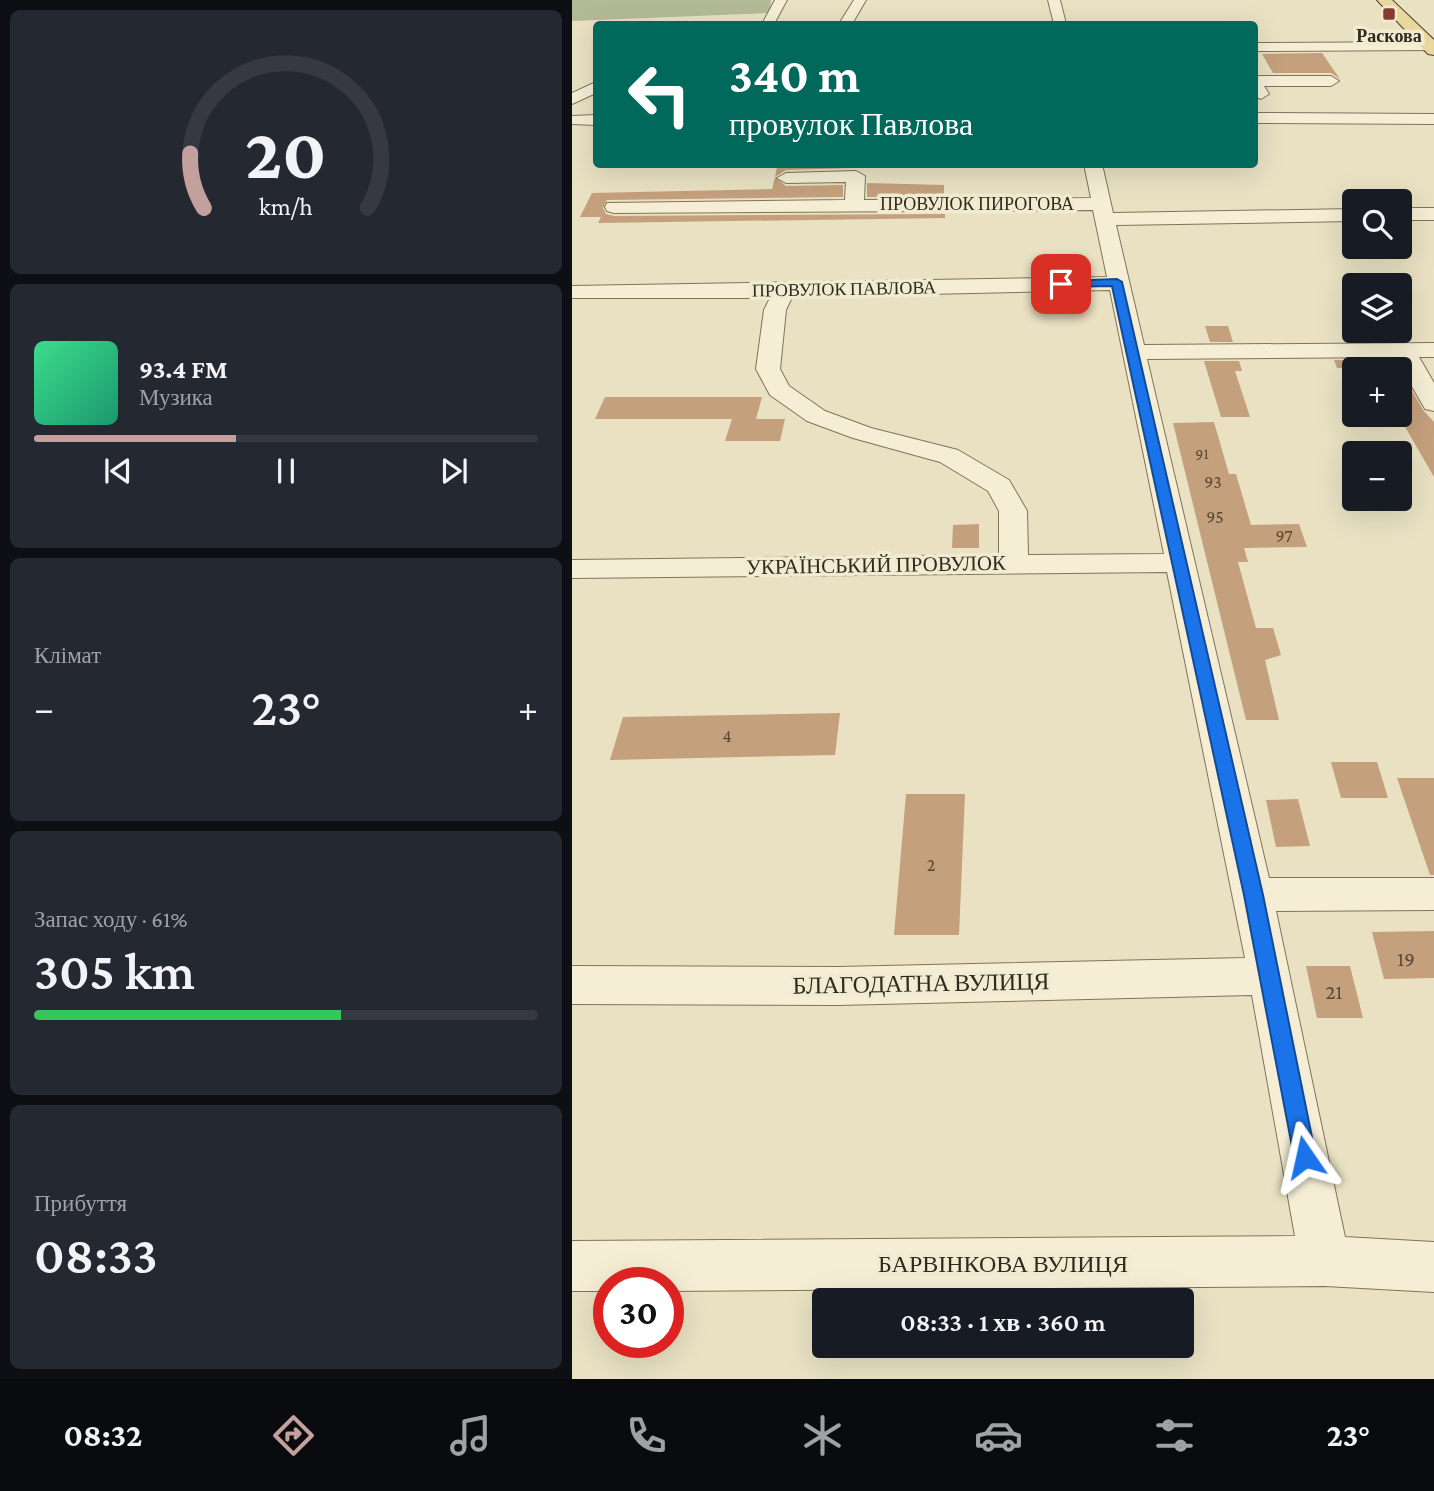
<!DOCTYPE html>
<html lang="uk">
<head>
<meta charset="utf-8">
<style>
  body { margin:0; font-family:"Crimson Pro",serif; background:#242831; color:#f1f3f6; height:100vh; display:flex; flex-direction:column; font-size:26px; white-space:nowrap }
  * { box-sizing:border-box; margin:0 }
  p { font-size:23px; color:#9ea1a6 }
  .icon { flex:none; width:38px; height:38px; fill:none; stroke:currentColor; stroke-width:2; stroke-linecap:round; stroke-linejoin:round }
  .map { position:relative; flex:1; overflow:hidden }
  .drawer { display:flex; flex-direction:column; gap:10px; padding:10px; background:#0d0f14; width:572px }
  .drawer>* { flex:none }
  .hud { position:absolute; left:21px; top:21px; width:665px; height:147px; border-radius:7px; box-shadow:0 7px 28px #0002; background:#00695c; color:#fff; overflow:hidden }
  .buttons { position:absolute; left:770px; top:189px; display:grid; gap:14px }
  .buttons a { display:grid; place-items:center; width:70px; height:70px; border-radius:7px; background:#171b24; box-shadow:0 7px 28px #0002; font-size:35px }
  .speed { position:absolute; left:21px; top:1267px; display:flex; gap:14px; font-size:35px; font-weight:700; text-align:center }
  .speed>* { display:grid; place-content:center; width:91px; height:91px; border-radius:50%; background:#171b24; box-shadow:0 7px 28px #0002; line-height:1 }
  .speed .limit { border:10px solid #d22; background:#fff; color:#111 }
  .pin { position:absolute; display:grid; place-items:center; width:60px; height:60px; color:#fff; margin:-30px; border-radius:14px; box-shadow:0 4px 10px #0006 }
  .me { position:absolute; width:77px; margin:-38px; rotate:349deg; stroke-linejoin:round; filter:drop-shadow(0 0 5px #0008) }
  .turn { display:flex; align-items:center; gap:24px; height:147px; padding:0 21px; font-size:32px }
  .turn .icon { width:91px; height:91px; stroke-width:2.5 }
  .turn b { display:block; font-size:49px; line-height:60px }
  .big { font-size:52px; font-weight:600; line-height:1.1 }
  .drawer .card { flex:1; display:flex; flex-direction:column; justify-content:center; gap:10px; min-width:0; padding:0 24px; border-radius:10px; background:#242831 }
  .drawer .dial { align-items:center; gap:0 }
  .dial svg { height:182px; overflow:visible; fill:none; stroke:#363941; stroke-width:7; stroke-linecap:round; text-anchor:middle }
  .dial text { fill:#f1f3f6; stroke:none }
  .song { display:flex; align-items:center; gap:21px }
  .cover { width:84px; height:84px; border-radius:10px; background:linear-gradient(135deg,hsl(150 70% 55%),hsl(160 70% 35%)) }
  .played { height:7px; border-radius:4px; background:linear-gradient(90deg,#c39f9d 40%,#363941 40%) }
  .keys { display:flex; justify-content:space-around; direction:ltr }
  .heat { display:flex; justify-content:space-between; align-items:center; font-size:38px; direction:ltr }
  .charge { height:10px; border-radius:5px; background:linear-gradient(90deg,#34c759 61%,#363941 0) }
  .trip { position:absolute; left:240px; top:1288px; width:382px; height:70px; border-radius:7px; background:#171b24; box-shadow:0 7px 28px #0002; font-weight:600; line-height:70px; text-align:center }
  .dock { display:flex; height:112px; justify-content:space-around; align-items:center; background:#090b0e; color:#9ea1a6 }
  .dock .icon { width:49px; height:49px }
  .dock .on { color:#c39f9d }
  .dock b { font-size:32px; color:#f1f3f6 }
  main { display:flex; flex:1; min-height:0 }
  .map>svg:first-child { display:block }
  .cemetery { fill:#b3bb96 }
  .building { fill:#c4a07c }
  .lines { fill:none; stroke-linecap:round; stroke-linejoin:round }
  .minor-casing { stroke:#81735b; stroke-width:2 }
  .major-casing { stroke:#4f412f; stroke-width:2 }
  .minor { fill:#f5eed5; fill-rule:evenodd }
  .major { fill:#e9d89d; fill-rule:evenodd }
  .route { fill:#1a73e8; stroke:#114b97; stroke-width:2 }
  .poi-dot { fill:#8a3931; stroke:#f1ebd1; stroke-width:2.5 }
  .labels { text-anchor:middle; dominant-baseline:central; stroke-width:7; stroke-linejoin:round; paint-order:stroke }
  .far-number-label { font-size:16px; fill:#564836 }
  .far-poi-label { font-size:18px; font-weight:bold; fill:#322a1e; stroke:#f1ebd1 }
  .far-street-label { font-size:18px; fill:#322a1e; stroke:#f1ebd1 }
  .number-label { font-size:18px; fill:#564836 }
  .street-label { font-size:21px; fill:#322a1e; stroke:#f1ebd1 }
  .near-number-label { font-size:21px; fill:#564836 }
  .near-street-label { font-size:24px; fill:#322a1e; stroke:#f1ebd1 }
</style>
</head>
<body>
<main>
<section class="drawer">
<div class="card dial"><svg viewBox="0 0 100 80">
<path d="M14 69A42 42 0 1 1 86 69"/>
<path d="M14 69A42 42 0 0 1 8 45" stroke="#c39f9d"/>
<text x="50" y="56" font-size="32" font-weight="700">20</text>
<text x="50" y="72" font-size="11">km/h</text>
</svg></div>
<div class="card">
<div class="song"><i class="cover"></i><div><b>93.4 FM</b><p>Музика</p></div></div>
<div class="played"></div>
<div class="keys"><svg class="icon" aria-label="previous" viewBox="0 0 24 24"><path d="M18 5L8 12l10 7zM5 5v14"/></svg><svg class="icon" aria-label="pause" viewBox="0 0 24 24"><path d="M8 5v14M16 5v14"/></svg><svg class="icon" aria-label="next" viewBox="0 0 24 24"><path d="M6 5l10 7-10 7zM19 5v14"/></svg></div>
</div>
<div class="card"><p>Клімат</p>
<div class="heat"><a>−</a><b class="big">23°</b><a>+</a></div>
</div>
<div class="card"><p>Запас ходу · 61%</p><b class="big">305 km</b><div class="charge"></div></div>
<div class="card"><p>Прибуття</p><b class="big">08:33</b></div>
</section>
<div class="map">
<svg width="862" height="1379" viewBox="0 0 862 1379">
  <rect width="100%" height="100%" fill="#e9e1c2"/>
  <polygon class="cemetery" points="0,0 199,0 198,13 0,21"/>
  <g class="building">
    <polygon points="750,53 768,79 759,73 701,73 690,54"/>
    <polygon points="283,166 282,168 214,170 203,177 205,167"/>
    <polygon points="203,177 214,186 271,185 271,197 35,200 31,208 34,214 42,216 373,214 373,218 26,223 29,217 8,217 20,193 200,189"/>
    <polygon points="295,183 372,185 372,197 295,197"/>
    <polygon points="633,326 656,326 661,342 638,342"/>
    <polygon points="762,360 821,360 827,369 765,368"/>
    <polygon points="632,361 667,361 670,371 663,371 678,417 649,417"/>
    <polygon points="828,370 851,410 862,422 862,477 828,418"/>
    <polygon points="33,397 190,397 184,419 213,419 208,441 153,441 160,419 23,419"/>
    <polygon points="642,422 657,474 664,474 679,525 727,524 735,547 672,548 676,562 666,562 684,628 701,628 709,655 693,660 707,720 674,720 601,423"/>
    <polygon points="407,524 407,548 380,548 381,525"/>
    <polygon points="268,713 263,755 38,760 51,717"/>
    <polygon points="759,762 805,762 816,798 769,798"/>
    <polygon points="825,778 862,778 862,875 858,875"/>
    <polygon points="334,794 393,794 387,935 322,935"/>
    <polygon points="726,799 738,846 704,847 694,800"/>
    <polygon points="862,931 862,978 812,979 800,932"/>
    <polygon points="734,966 778,966 791,1018 745,1018"/>
  </g>
  <g class="lines">
    <defs>
      <g id="minor">
        <polygon points="203,0 215,0 202,24 190,24"/>
        <polygon points="282,0 294,0 280,24 267,24"/>
        <polygon points="476,0 488,0 494,24 482,24"/>
        <polygon points="862,42 862,50 682,51 682,43"/>
        <polygon points="682,76 759,76 767,81 759,86 692,86 697,94 689,99 682,96"/>
        <polygon points="24,82 24,93 0,104 0,93"/>
        <polygon points="682,113 862,114 862,124 682,123"/>
        <polygon points="24,115 24,125 0,124 0,116"/>
        <path d="M512,164H530L541,213L782,209V221L544,225L572,345L862,343V357H847L862,383V411L853,409L823,357L575,359L697,878H862V910L704,911L773,1237L862,1242V1292L753,1286L96,1291V1283H37V1291H0V1241L723,1236L680,995L266,1005L0,1004V966L266,967L673,958L595,572L0,578V560L427,555V511L416,491L368,462L281,438L235,421L198,395L184,369L192,310L198,298H0V286L535,277L521,210L42,213L35,211L33,207L35,203L273,200L274,182L214,183L205,178L214,173L284,171L293,176L292,200L519,198ZM538,290L592,554L456,555L455,511L437,480L386,450L299,428L253,411L217,386L208,369L214,310L220,297Z"/>
        <rect x="828" y="208" width="34" height="12"/>
      </g>
      <polygon id="major" points="805,0 820,0 862,40 862,55 856,54"/>
    </defs>
    <use href="#minor" class="minor-casing"/>
    <use href="#major" class="major-casing"/>
    <use href="#minor" class="minor"/>
    <use href="#major" class="major"/>
  </g>
  <polygon class="route" points="545,279 550,282 691,895 744,1157 741,1165 733,1168 725,1165 722,1157 672,895 540,286 489,287 484,284 489,281"/>
  <rect class="poi-dot" x="810" y="7" width="14" height="14" rx="3.5"/>
  <g class="labels">
    <g class="far-number-label">
      <text x="630" y="453">91</text>
    </g>
    <g class="far-poi-label">
      <text x="817" y="36">Раскова</text>
    </g>
    <g class="far-street-label">
      <text x="405" y="204">ПРОВУЛОК ПИРОГОВА</text>
      <text transform="translate(272 289) rotate(-1)">ПРОВУЛОК ПАВЛОВА</text>
    </g>
    <g class="number-label">
      <text x="641" y="482">93</text>
      <text x="643" y="517">95</text>
      <text x="712" y="536">97</text>
      <text x="155" y="736">4</text>
      <text x="359" y="865">2</text>
    </g>
    <g class="street-label">
      <text transform="translate(304 565) rotate(-1)">УКРАЇНСЬКИЙ ПРОВУЛОК</text>
    </g>
    <g class="near-number-label">
      <text x="834" y="959">19</text>
      <text x="762" y="992">21</text>
    </g>
    <g class="near-street-label">
      <text transform="translate(349 983) rotate(-1)">БЛАГОДАТНА ВУЛИЦЯ</text>
      <text x="431" y="1263">БАРВІНКОВА ВУЛИЦЯ</text>
    </g>
  </g>
</svg>
<div class="buttons">
<a><svg class="icon" aria-label="search" viewBox="0 0 24 24"><circle cx="10" cy="10" r="6"/><path d="M15 15l6 6"/></svg></a>
<a><svg class="icon" aria-label="layers" viewBox="0 0 24 24"><path d="M12 4l9 5-9 5-9-5zM3 14l9 5 9-5"/></svg></a>
<a>+</a>
<a>−</a>
</div>
<div class="speed"><div class="limit">30</div></div>
<div class="pin" style="left:489px;top:284px;background:#d93025"><svg class="icon" aria-label="arrive" viewBox="0 0 24 24"><path d="M6 21V4h12l-3 4 3 4H6"/></svg></div>
<svg class="me" style="left:733px;top:1157px" viewBox="-20 -20 40 40"><path d="M0-17L14 15 0 8-14 15z" fill="#1a73e8" stroke="#fff" stroke-width="4"/></svg>
<div class="trip">08:33 · 1 хв · 360 m</div>
<div class="hud">
<div class="turn"><svg class="icon" aria-label="left" viewBox="0 0 24 24"><path d="M17 20v-9H6M10 6l-5 5 5 5"/></svg><div><b>340 m</b>провулок Павлова</div></div>
</div>
</div>
</main>
<nav class="dock">
<b>08:32</b>
<svg class="icon on" aria-label="directions" viewBox="0 0 24 24"><path d="M12 3l9 9-9 9-9-9zM9 14v-3h6M13 9l2 2-2 2"/></svg>
<svg class="icon" aria-label="music" viewBox="0 0 24 24"><path d="M9 18V5l10-2v13"/><circle cx="6" cy="18" r="3"/><circle cx="16" cy="16" r="3"/></svg>
<svg class="icon" aria-label="phone" viewBox="0 0 24 24"><path d="M5 4h4l2 5-3 2q2 4 5 5l2-3 5 2v4C11 20 4 13 5 4z"/></svg>
<svg class="icon" aria-label="climate" viewBox="0 0 24 24"><path d="M12 3v18M4 7l16 10M4 17L20 7"/></svg>
<svg class="icon" aria-label="car" viewBox="0 0 24 24"><path d="M5 17H2v-5l4-1 3-4h7l3 4 3 1v5h-3M9 17h6M6 11h13"/><circle cx="7" cy="17" r="2"/><circle cx="17" cy="17" r="2"/></svg>
<svg class="icon" aria-label="filters" viewBox="0 0 24 24"><path d="M4 7h16M4 17h16"/><circle cx="9" cy="7" r="2"/><circle cx="15" cy="17" r="2"/></svg>
<b>23°</b>
</nav>
</body>
</html>
